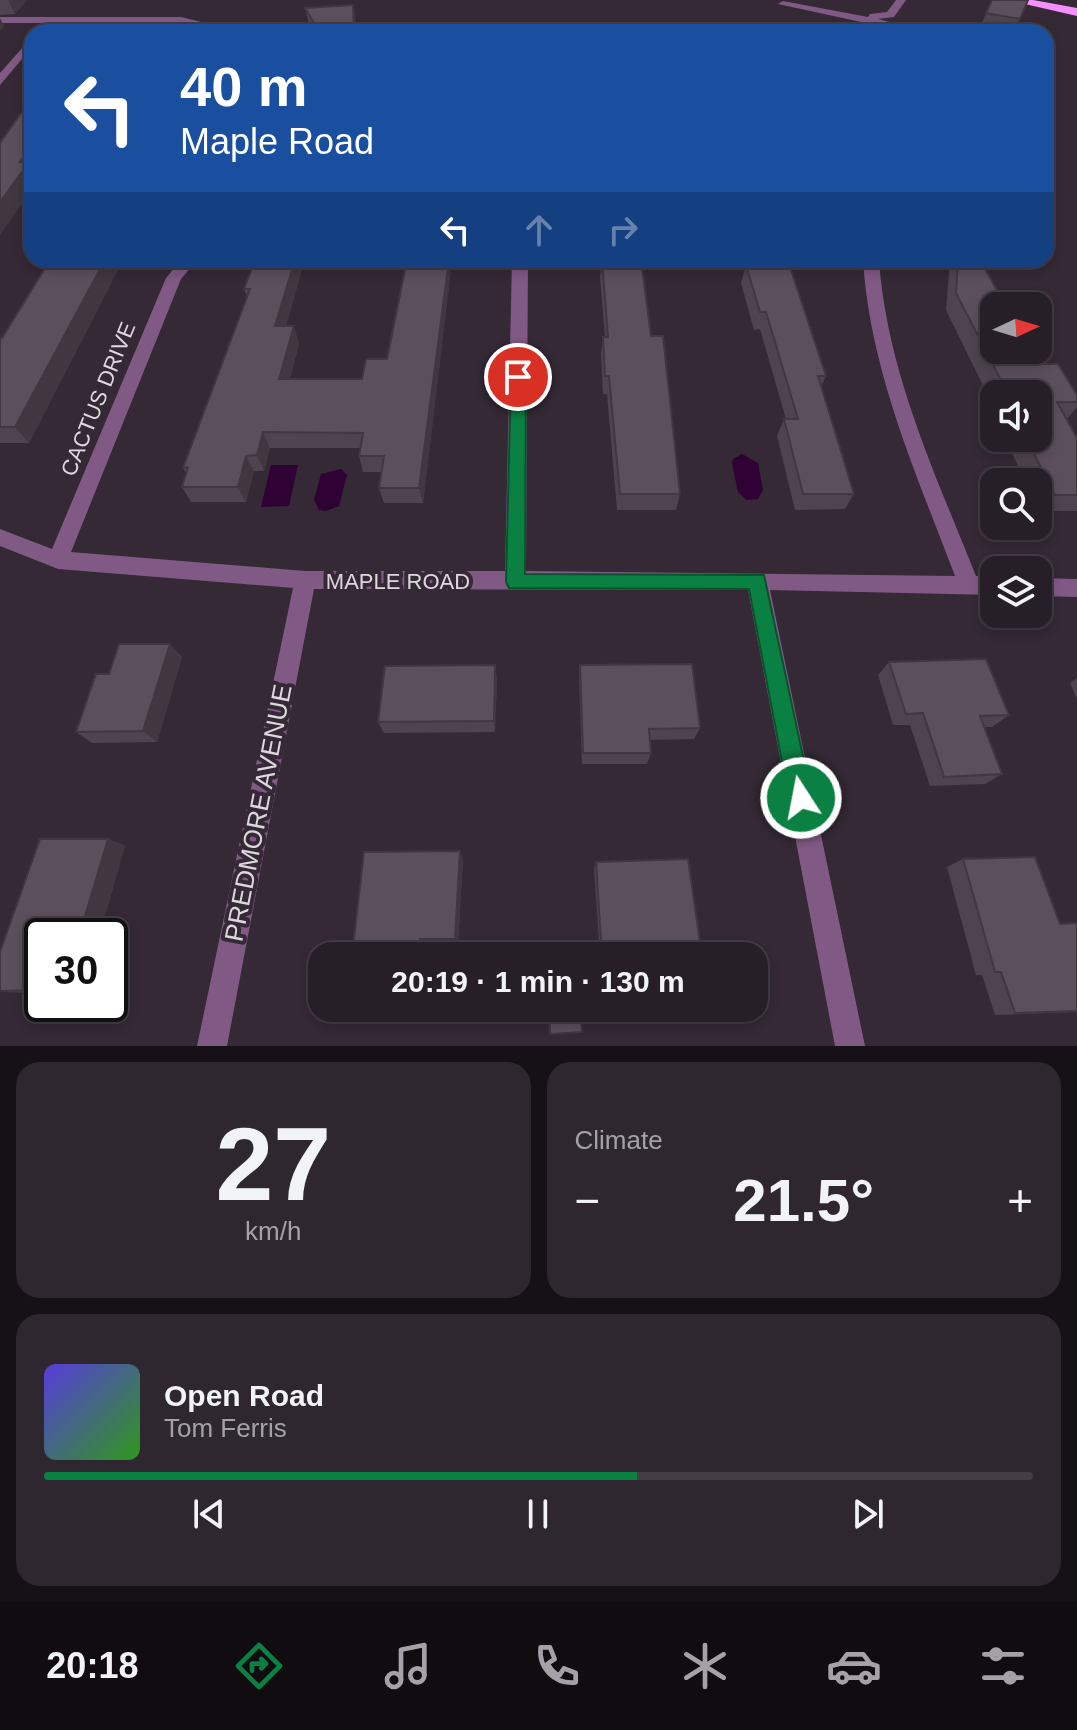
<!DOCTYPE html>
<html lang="en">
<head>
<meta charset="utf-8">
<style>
  body { margin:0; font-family:Helvetica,sans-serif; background:#2f2730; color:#f1f3f6; height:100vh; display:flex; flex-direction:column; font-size:30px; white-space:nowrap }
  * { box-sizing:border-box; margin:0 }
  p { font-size:26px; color:#a4a2a8 }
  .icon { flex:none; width:44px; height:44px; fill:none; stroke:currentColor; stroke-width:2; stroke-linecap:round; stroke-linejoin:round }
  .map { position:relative; height:1046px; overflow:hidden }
  .details { display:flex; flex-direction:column; gap:16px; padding:16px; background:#151116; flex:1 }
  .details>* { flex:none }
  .hud { position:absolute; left:24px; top:24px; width:1030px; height:244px; border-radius:24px; box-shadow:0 4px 12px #0003,0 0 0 2px #433d45; background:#1a4fa0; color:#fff; overflow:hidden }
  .needle { width:52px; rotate:86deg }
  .controls { position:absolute; left:980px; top:292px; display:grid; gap:16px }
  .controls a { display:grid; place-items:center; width:72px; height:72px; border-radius:16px; background:#271f28; box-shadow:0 4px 12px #0003,0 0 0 2px #433d45; font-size:40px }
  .speed { position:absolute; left:24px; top:918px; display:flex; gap:16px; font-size:40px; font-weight:700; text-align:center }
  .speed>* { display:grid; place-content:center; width:104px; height:104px; border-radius:50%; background:#271f28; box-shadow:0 4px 12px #0003,0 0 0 2px #433d45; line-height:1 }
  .speed .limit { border:4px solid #111; border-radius:12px; background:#fff; color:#111 }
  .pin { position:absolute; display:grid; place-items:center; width:68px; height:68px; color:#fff; margin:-34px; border:4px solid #fff; border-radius:50%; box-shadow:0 2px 8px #0007 }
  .me { position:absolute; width:88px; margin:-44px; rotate:349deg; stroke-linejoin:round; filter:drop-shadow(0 0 6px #0008) }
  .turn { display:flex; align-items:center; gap:28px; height:168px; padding:0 24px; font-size:36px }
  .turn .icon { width:104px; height:104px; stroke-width:2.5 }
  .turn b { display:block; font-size:56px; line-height:68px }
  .lanes { display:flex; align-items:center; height:76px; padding:0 24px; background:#0003; justify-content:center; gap:40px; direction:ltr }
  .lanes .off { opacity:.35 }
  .big { font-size:60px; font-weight:800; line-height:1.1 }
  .details .widget { flex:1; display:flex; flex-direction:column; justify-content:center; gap:12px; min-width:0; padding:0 28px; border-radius:24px; background:#2f2730 }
  .details .dial { align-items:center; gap:0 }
  .dial b { font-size:104px; line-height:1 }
  .song { display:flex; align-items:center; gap:24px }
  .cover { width:96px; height:96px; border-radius:12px; background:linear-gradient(135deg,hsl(250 70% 55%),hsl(110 70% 35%)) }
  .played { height:8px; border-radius:4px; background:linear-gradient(90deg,#0b8043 60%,#433d45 60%) }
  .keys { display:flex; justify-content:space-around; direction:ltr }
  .heat { display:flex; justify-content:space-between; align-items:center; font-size:44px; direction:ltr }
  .details .tiles { flex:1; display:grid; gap:16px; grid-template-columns:1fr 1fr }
  .widget:last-child { grid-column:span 2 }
  .trip { position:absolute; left:308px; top:942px; width:460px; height:80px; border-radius:24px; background:#271f28; box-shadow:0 4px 12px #0003,0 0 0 2px #433d45; font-weight:800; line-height:80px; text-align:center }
  .menu { display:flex; height:128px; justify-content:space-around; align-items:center; background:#100c10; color:#a4a2a8 }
  .menu .icon { width:56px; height:56px }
  .menu .active { color:#0b8043 }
  .menu b { font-size:36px; color:#f1f3f6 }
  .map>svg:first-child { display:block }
  .water { fill:#2f0134 }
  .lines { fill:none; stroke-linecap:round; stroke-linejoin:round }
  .lane { fill:#815985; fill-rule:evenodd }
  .street { fill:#815985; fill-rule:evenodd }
  .highway { fill:#f58ffe; fill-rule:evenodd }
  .wall { fill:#4e444f }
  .shaded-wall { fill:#403740 }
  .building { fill:#5b4f5c; stroke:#403740; stroke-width:2 }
  .route { fill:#0b8043; stroke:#07532c; stroke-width:2 }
  .labels { text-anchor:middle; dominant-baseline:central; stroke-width:8; stroke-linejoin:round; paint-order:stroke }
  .street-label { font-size:22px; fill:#ded7df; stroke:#342935 }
  .near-street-label { font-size:26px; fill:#ded7df; stroke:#342935 }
</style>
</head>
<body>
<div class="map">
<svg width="1077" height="1046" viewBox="0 0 1077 1046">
  <rect width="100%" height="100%" fill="#342935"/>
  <g class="water">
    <polygon points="742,454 758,463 763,490 758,499 746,500 738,492 732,463 733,459"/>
    <polygon points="271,465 298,465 289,506 261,507"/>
    <polygon points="341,469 347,475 339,506 326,511 319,510 314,500 321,474"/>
  </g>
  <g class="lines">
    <polygon class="lane" points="896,0 906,0 894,17 878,19 927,32 907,32 778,4 783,1 868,17 870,14 887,12"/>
    <g class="street">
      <polygon points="0,17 181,17 242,32 222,32 181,23 0,23"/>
      <polygon points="32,37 32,47 0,85 0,73"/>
      <path d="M181,260H197L181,279L71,552L305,571H505L512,260H528L526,571L955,576C916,473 870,371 863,260H879C887,372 935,473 976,576L994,577V595L770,590L865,1046H835L748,590L314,589L227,1046H197L293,588L58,569L0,546V529L52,549L166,278Z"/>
      <polygon points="1038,578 1077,579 1077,597 1038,596"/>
    </g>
    <polygon class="highway" points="1007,0 1033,0 1077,8 1077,16"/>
  </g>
  <g class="wall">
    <polygon points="0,0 27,0 15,14 0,15"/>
    <polygon points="992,0 1020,19 1014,32 995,32 979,29"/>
    <polygon points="353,5 356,32 313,32 309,24 305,8"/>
    <polygon points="50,260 123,260 29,443 0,443 0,338 2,338"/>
    <polygon points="255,260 299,260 302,269 286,326 299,343 290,379 362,379 387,359 407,260 452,260 423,503 384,503 379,488 382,472 363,472 359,456 360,448 270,448 264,471 254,471 246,502 191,502 182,487 186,473 183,468 247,297 244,289"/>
    <polygon points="602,260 651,336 680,494 676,510 617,510 607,394 603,394 601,354 603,337 605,337 600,277"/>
    <polygon points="950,260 990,260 983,266 1040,364 1077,395 1077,407 1067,419 1077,438 1077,511 1040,511 1038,507 1038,482 1026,482 1007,443 1010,439 1009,438 1038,438 1038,394 994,394 994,408 946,310"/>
    <polygon points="746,265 826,376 821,387 854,494 845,509 795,510 777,436 784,419 786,419 760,329 754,330 741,283"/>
    <polygon points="170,644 182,657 157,742 92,743 76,732 109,674"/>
    <polygon points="889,662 1009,715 992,727 984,727 1002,774 985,784 930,786 910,725 893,725 878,675"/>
    <polygon points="580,665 700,728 694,739 650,740 651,753 647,764 582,764 579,677"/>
    <polygon points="497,678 495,732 384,733 378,722"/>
    <polygon points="1077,678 1077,699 1070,683"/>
    <polygon points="108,839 125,846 99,936 42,936 42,993 0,992 0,952"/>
    <polygon points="463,858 458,943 425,944 352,956"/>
    <polygon points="963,859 1060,924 1077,923 1077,1012 995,1015 982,975 976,975 947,867"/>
    <polygon points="596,862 702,956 600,956 594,869"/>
  </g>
  <g class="shaded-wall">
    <polygon points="8,0 27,0 15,14"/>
    <polygon points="353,5 356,21 356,32 354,32"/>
    <polygon points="0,18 4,26 0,31"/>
    <polygon points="32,143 32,189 0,235 0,202 20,162"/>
    <polygon points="105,260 123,260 29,443 15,427"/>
    <polygon points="295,260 299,260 302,269 281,343 275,326"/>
    <polygon points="449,260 452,261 423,503 419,488"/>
    <polygon points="979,260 990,260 970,277"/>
    <polygon points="294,326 299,343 286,395 279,379"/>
    <polygon points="263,432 270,448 264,471 257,455"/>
    <polygon points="246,456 254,471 246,502 238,487"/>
    <polygon points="170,644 182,657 157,742 143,731"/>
    <polygon points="495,665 497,678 495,732 494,721"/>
    <polygon points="108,839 125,846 99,936 79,936"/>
    <polygon points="460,851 463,858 458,943 455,939"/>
    <polygon points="420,939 425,944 424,956 419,956"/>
  </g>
  <g class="building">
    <polygon points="992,0 1028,0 1020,19 986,13"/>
    <polygon points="353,5 354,32 317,32 317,28 305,8"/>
    <polygon points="201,29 202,32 185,32"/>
    <polygon points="26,106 32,110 32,143 20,162 29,162 0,202 0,143"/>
    <polygon points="50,260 105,260 15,427 0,427 0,338 2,338"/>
    <polygon points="255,260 295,260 275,326 294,326 279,379 362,379 366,359 387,359 407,260 449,260 419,488 379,488 384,456 359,456 363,433 263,432 257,455 246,456 238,487 182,487 188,467 183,468 250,289 244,289"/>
    <polygon points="602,260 641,260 651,336 663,336 680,494 620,494 609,376 605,376 603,337 608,337"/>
    <polygon points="958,260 980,260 1006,306 994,306 994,350 1032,350 1040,364 1058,364 1077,395 1077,402 1057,402 1077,438 1077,495 1055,495 1026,438 1038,438 1038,394 1008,394 956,293"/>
    <polygon points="789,264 826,376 818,376 854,494 803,494 784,419 798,419 766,312 760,312 746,265"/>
    <polygon points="119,644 170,644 143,731 76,732 96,674 109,674"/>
    <polygon points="986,659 1009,715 980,716 1002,774 944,777 923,713 906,714 889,662"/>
    <polygon points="692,664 700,728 649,729 651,753 583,753 580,665"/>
    <polygon points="495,665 494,721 378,722 385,666"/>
    <polygon points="40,839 108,839 79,936 42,936 42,990 0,991 0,952"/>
    <polygon points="460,851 455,939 420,939 419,956 352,956 364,852"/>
    <polygon points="1035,857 1060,924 1077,923 1077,1011 1015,1013 1001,972 995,972 963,859"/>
    <polygon points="688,859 702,956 602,956 596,862"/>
    <polygon points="549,1008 580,1008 582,1032 550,1034"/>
  </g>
  <polygon class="route" points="518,372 526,377 525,574 764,575 812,798 809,806 801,809 793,806 789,798 749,589 509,588 506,582 511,377"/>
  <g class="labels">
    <g class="street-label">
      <text transform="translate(98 399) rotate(-68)">CACTUS DRIVE</text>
      <text x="398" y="581">MAPLE ROAD</text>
    </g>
    <g class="near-street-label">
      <text transform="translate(258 813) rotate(-79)">PREDMORE AVENUE</text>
    </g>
  </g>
</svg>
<div class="controls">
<a><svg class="needle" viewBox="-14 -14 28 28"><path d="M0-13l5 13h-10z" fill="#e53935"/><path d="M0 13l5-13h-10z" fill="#a4a2a8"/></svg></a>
<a><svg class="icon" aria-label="sound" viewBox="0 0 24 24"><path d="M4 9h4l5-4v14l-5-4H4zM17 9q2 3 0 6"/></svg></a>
<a><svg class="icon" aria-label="search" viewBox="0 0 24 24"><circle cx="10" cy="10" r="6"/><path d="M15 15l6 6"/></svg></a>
<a><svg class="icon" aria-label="layers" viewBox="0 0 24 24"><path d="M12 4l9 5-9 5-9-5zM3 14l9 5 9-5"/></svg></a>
</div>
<div class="speed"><div class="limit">30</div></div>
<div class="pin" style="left:518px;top:377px;background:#d93025"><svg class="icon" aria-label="arrive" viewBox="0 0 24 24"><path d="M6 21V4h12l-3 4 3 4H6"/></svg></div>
<svg class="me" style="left:801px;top:798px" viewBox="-20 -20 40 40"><circle r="17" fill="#0b8043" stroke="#fff" stroke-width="3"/><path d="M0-11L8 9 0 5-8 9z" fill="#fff"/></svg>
<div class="trip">20:19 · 1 min · 130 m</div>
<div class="hud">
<div class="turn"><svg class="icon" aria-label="left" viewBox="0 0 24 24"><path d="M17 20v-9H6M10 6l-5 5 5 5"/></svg><div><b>40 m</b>Maple Road</div></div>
<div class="lanes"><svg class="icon" aria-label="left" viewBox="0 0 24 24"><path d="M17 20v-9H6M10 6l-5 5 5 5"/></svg><svg class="icon off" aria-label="ahead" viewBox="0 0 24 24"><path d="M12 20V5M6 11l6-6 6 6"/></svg><svg class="icon off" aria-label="right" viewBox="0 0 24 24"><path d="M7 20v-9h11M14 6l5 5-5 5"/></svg></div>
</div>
</div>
<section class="details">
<div class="tiles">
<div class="widget dial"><b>27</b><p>km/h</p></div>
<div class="widget"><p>Climate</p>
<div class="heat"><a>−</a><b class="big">21.5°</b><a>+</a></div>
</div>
<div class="widget">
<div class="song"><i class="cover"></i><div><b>Open Road</b><p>Tom Ferris</p></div></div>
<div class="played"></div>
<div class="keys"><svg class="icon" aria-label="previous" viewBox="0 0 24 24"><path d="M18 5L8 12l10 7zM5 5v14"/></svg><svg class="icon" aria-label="pause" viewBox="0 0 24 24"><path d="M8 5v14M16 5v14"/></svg><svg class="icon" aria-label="next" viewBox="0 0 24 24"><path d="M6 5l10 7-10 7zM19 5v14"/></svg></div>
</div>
</div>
</section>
<nav class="menu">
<b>20:18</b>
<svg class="icon active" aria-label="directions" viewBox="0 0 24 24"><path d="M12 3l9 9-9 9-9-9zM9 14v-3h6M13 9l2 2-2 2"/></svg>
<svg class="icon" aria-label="music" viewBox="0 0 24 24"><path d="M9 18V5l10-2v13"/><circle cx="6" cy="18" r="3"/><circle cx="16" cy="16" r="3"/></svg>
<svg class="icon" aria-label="phone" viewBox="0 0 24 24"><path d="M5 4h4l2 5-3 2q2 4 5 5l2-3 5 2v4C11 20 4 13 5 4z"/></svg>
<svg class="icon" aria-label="climate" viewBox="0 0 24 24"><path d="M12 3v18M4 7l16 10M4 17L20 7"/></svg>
<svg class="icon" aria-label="car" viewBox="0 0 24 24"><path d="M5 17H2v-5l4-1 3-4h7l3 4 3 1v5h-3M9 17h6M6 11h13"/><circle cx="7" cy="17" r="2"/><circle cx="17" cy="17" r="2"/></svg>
<svg class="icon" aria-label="filters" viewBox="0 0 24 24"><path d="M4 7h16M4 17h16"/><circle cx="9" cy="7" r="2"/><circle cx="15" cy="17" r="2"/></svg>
</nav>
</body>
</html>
